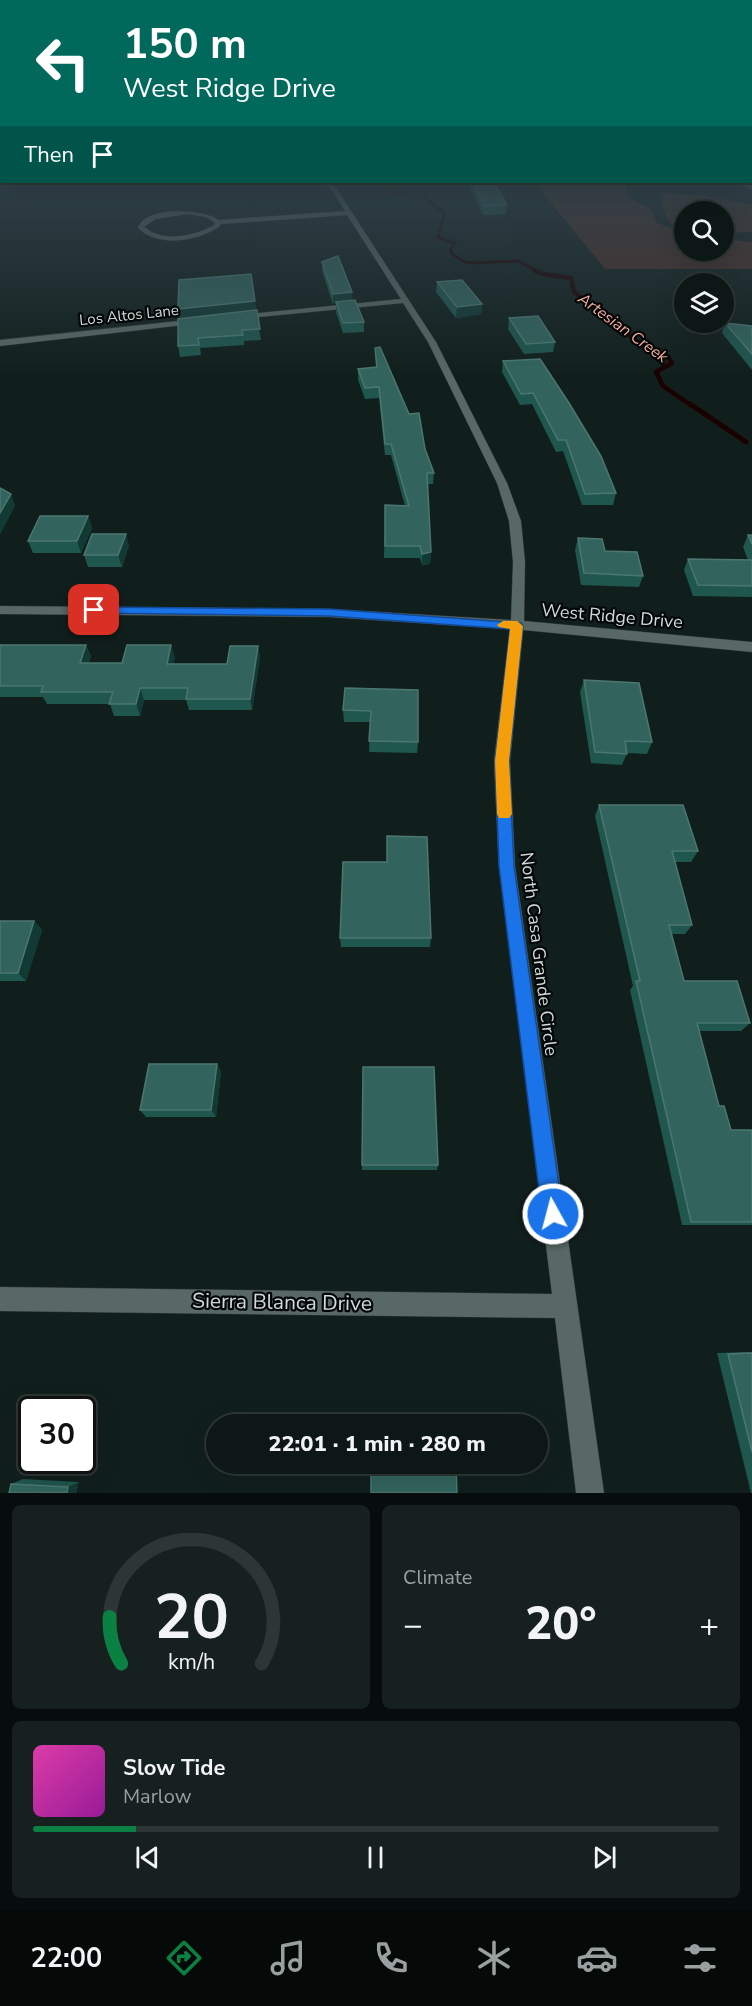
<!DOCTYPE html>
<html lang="en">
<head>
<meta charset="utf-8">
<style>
  body { margin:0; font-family:"Nunito Sans",sans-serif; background:#16201e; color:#f1f3f6; height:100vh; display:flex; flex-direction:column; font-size:22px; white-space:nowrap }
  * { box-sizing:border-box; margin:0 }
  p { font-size:20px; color:#9a9fa0 }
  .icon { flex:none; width:33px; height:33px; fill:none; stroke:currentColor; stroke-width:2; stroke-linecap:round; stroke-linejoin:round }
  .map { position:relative; height:1493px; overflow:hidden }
  .details { display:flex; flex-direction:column; gap:12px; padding:12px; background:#070d0c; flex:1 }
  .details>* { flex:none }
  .hud { position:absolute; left:0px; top:0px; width:753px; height:183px; box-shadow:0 6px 24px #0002,0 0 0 2px #2d3634; background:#00695c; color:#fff; overflow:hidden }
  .tools { position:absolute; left:674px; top:201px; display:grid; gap:12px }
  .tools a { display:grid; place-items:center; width:60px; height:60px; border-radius:50%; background:#0d1715; box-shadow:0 6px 24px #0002,0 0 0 2px #2d3634; font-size:30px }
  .speed { position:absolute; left:18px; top:1396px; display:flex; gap:12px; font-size:30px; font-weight:700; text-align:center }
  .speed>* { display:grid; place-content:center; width:78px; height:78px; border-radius:50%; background:#0d1715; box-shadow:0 6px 24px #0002,0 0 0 2px #2d3634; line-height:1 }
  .speed .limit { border:3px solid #111; border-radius:9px; background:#fff; color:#111 }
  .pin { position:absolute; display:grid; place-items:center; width:51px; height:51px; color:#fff; margin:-26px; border-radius:12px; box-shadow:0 3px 9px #0006 }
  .me { position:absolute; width:66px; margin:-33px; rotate:353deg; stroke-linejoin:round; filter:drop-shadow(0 0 4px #0008) }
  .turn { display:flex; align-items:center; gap:21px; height:126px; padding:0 24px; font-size:27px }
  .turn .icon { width:78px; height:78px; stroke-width:2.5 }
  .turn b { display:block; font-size:42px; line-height:51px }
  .then { display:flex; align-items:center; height:57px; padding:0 24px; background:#0003; gap:12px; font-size:22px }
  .big { font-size:45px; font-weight:800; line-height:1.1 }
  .details .widget { flex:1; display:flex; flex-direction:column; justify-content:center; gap:9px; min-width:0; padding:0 21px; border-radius:9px; background:#16201e }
  .details .dial { align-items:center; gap:0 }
  .dial svg { height:156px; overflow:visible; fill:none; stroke:#2d3634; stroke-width:7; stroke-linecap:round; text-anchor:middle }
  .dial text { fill:#f1f3f6; stroke:none }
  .song { display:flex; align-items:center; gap:18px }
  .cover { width:72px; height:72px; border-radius:9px; background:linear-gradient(135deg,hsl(320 70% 55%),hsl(300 70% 35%)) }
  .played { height:6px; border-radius:3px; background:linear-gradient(90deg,#0b8043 15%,#2d3634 15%) }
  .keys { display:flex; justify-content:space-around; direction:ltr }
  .heat { display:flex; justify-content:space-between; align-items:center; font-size:33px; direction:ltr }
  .details .tiles { flex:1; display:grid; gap:12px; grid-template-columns:1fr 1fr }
  .widget:last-child { grid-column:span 2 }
  .trip { position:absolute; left:206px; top:1414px; width:342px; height:60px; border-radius:30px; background:#0d1715; box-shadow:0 6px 24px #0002,0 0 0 2px #2d3634; font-weight:800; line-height:60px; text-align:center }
  .tabs { display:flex; height:96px; justify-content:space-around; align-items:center; background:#050908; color:#9a9fa0 }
  .tabs .icon { width:42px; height:42px }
  .tabs .selected { color:#0b8043 }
  .tabs b { font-size:27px; color:#f1f3f6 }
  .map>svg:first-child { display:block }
  .green { fill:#4c2d26 }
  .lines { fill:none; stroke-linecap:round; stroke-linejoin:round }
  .stream-far2 { stroke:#1a0000; stroke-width:3 }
  .stream-far1 { stroke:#1a0000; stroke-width:4.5 }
  .stream { stroke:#1a0000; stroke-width:5 }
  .minor-casing { stroke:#2f3635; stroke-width:1 }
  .minor { fill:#586865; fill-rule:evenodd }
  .wall { fill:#1f564e }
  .shaded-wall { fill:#123a34 }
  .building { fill:#32645d; stroke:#4b7770; stroke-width:1.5 }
  .route { fill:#1a73e8; stroke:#114b97; stroke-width:1.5 }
  .slow { fill:#f59e0b }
  .labels { text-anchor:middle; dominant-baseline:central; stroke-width:4.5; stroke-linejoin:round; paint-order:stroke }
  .far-street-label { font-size:15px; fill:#d1dad8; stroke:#040707 }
  .far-water-label { font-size:16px; font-style:italic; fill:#f8ae9f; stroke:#040707 }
  .street-label { font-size:18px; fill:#d1dad8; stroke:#040707 }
  .near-street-label { font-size:21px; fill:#d1dad8; stroke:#040707 }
</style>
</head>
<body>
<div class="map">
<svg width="752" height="1493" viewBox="0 0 752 1493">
  <rect width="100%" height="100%" fill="#111f1c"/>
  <g class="green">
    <polygon points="534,182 623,182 629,198 651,209 657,223 684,233 684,250 723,250 723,239 752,242 752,269 605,269"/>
    <path d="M660,193L704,195L752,205V232L723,233V212H684V230C664,225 665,211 660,193Z"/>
  </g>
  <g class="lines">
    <g class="stream-far2">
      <polyline points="383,182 389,193 404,194"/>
      <polyline points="422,195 445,214 439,231"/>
      <polyline points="439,235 439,238 455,243 451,249 452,254 465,262 473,263 518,261 537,271"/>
    </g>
    <polyline class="stream-far1" points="534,270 542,274 571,278 574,292 635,340 668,357 672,363 656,372 663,386 692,406"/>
    <polyline class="stream" points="690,404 746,442"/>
    <defs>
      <g id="minor">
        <path d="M322,182H328L336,188L436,342L507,483L521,521L525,562L524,621L752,642V652L523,630L510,761L515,866L604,1493H576L555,1318L0,1311V1287L552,1294L499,866L494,761L510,629L329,617L0,614V606L329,609L511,620L513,562L509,521L497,483L428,342L403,303L239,319L235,317L239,315L401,299L347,215L221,224L219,227C197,241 158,248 138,228C145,205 203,209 219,220L345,211L332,190ZM188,214L206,217L215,223L214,225C195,236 163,243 144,227L156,219Z"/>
        <polygon points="737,182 744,182 752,186 752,190"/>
        <polygon points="198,319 202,321 201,323 0,346 0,340"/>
      </g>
    </defs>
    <use href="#minor" class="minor-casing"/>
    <use href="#minor" class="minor"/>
  </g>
  <g class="wall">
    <polygon points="470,182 484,182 507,205 506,214 483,215 469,184"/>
    <polygon points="322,262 352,301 364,322 364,332 343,333 336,312 336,303 333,304 322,271"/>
    <polygon points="437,282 482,304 481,314 456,318 436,292"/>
    <polygon points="256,311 261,340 244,341 244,345 200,348 201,355 180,357 178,346 180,318"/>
    <polygon points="509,318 555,342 553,352 524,354 508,329"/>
    <polygon points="725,323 752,326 752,370 722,333"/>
    <polygon points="375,348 409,414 425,449 434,473 433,484 427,484 431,552 430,564 422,565 420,558 384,558 385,505 405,506 391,455 385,455 379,398 365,399 358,380 358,369 376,368"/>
    <polygon points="540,359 616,493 613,505 582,505 563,451 556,452 532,404 520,405 502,372 503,361"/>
    <polygon points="88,516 92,528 81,553 33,553 28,541"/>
    <polygon points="748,535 752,535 752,597 693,596 684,570 688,559 748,560 743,547"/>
    <polygon points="578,538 605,551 643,576 639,587 581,585 575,550"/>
    <polygon points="129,545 122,567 88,567 84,555"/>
    <polygon points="0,645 86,645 91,656 89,663 122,663 175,657 173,664 227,664 258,646 260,657 252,710 189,710 186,700 144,700 140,716 114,716 110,704 47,704 43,697 0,697"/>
    <polygon points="584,680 652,742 647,754 627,753 622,765 591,763 580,692"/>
    <polygon points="345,688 418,742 417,753 369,752 370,722 344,722 343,710"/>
    <polygon points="599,805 698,851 691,862 674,862 692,925 685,934 672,934 684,981 750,1023 741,1031 699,1031 719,1106 731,1130 752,1130 752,1225 682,1225 630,990 633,986 595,816"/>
    <polygon points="0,921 34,921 42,930 26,981 0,981"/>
    <polygon points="340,938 431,938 430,947 341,947"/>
    <polygon points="221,1071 216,1117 146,1117 140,1110"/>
    <polygon points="362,1165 438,1165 437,1170 362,1170"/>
    <polygon points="752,1352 752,1493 751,1493 717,1353"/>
    <polygon points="23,1479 79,1482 76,1493 11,1484"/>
  </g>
  <g class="shaded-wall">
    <polygon points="352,292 352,302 333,304 333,294"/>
    <polygon points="255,301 257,312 180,319 178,309"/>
    <polygon points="482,304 481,314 456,318 457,307"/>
    <polygon points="11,494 15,506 0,535 0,513"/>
    <polygon points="88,516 92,528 81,553 77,541"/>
    <polygon points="126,534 129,545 122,567 118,555"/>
    <polygon points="431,552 430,564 422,565 422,554"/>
    <polygon points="86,645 91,656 85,675 80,663"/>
    <polygon points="171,645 175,657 170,676 167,664"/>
    <polygon points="258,646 260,657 252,710 250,699"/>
    <polygon points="140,688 144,700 140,716 136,704"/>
    <polygon points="34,921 42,930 26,981 18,973"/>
    <polygon points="217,1064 221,1071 216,1117 211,1110"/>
    <polygon points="79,1482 76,1493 67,1493 68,1487"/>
  </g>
  <g class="building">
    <polygon points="473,182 484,182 497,187 507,205 484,206"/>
    <polygon points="338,256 352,292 333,294 322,262"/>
    <polygon points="251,274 255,301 178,309 179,280"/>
    <polygon points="462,280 482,304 457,307 437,282"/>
    <polygon points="355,300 364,322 343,323 336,302"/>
    <polygon points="257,310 260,329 242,330 243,335 198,338 199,345 178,346 178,319"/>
    <polygon points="538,316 555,342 526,344 509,318"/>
    <polygon points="725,323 752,326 752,354"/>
    <polygon points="380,347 409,414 419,413 425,449 434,473 427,473 431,552 422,554 420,546 385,546 385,505 409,506 391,444 385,444 379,387 365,388 358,369 377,367 375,348"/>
    <polygon points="540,359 569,403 601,456 616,493 585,494 566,440 558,440 533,393 521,394 503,361"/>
    <polygon points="0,488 11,494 0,513"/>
    <polygon points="40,516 88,516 77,541 28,541"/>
    <polygon points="92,534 126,534 118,555 84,555"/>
    <polygon points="748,535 752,535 752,544"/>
    <polygon points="578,538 602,539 605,551 637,552 643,576 584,573"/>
    <polygon points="688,559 752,560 752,586 698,585"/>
    <polygon points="0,645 86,645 80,663 122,663 127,645 171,645 167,664 227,664 230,646 258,646 250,699 186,699 188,688 140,688 136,704 109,704 113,692 41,692 43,686 0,686"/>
    <polygon points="584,680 639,683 652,742 625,741 627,754 595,752"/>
    <polygon points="345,688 418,690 418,742 369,741 371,711 343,710"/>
    <polygon points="599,805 683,805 698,851 672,851 692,925 669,925 684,981 737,981 750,1023 697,1023 719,1106 724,1106 731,1130 752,1130 752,1222 691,1222 636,981 640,981"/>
    <polygon points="387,836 427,837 431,938 340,938 343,862 387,862"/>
    <polygon points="0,921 34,921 18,973 0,973"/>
    <polygon points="149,1064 217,1064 211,1110 140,1110"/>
    <polygon points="363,1067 434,1067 438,1165 362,1165"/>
    <polygon points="752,1353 752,1452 728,1354"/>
    <polygon points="371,1464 456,1464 457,1493 371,1493"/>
    <polygon points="11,1484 68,1487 67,1493 9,1493"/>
  </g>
  <linearGradient id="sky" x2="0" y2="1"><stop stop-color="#09110f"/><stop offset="0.44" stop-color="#32424b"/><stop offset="1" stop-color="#32424b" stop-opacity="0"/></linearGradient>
  <rect width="752" height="376" fill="url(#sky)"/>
  <polygon class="route" points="94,607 329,609 521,623 523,626 509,761 514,866 563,1214 560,1221 553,1224 545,1221 542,1214 499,866 495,761 510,629 329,616 90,613 88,610"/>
  <polygon class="slow" points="503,621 517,621 523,626 509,761 512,814 509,818 499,818 497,814 495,761 510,629 499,627 497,625"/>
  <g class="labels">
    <g class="far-street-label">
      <text transform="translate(129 315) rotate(-6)">Los Altos Lane</text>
    </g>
    <g class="far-water-label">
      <text transform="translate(623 328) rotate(36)">Artesian Creek</text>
    </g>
    <g class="street-label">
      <text transform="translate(612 616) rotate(5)">West Ridge Drive</text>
      <text transform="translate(539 954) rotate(83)">North Casa Grande Circle</text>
    </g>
    <g class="near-street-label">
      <text transform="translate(282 1302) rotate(1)">Sierra Blanca Drive</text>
    </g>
  </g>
</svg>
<div class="tools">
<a><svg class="icon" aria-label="search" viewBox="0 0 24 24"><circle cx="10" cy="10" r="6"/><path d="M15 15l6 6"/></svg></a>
<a><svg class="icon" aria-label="layers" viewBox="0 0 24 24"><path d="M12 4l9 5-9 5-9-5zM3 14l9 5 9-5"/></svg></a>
</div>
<div class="speed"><div class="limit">30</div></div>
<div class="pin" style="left:94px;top:610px;background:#d93025"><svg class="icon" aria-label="arrive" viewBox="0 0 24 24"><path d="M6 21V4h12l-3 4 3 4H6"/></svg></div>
<svg class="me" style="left:553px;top:1214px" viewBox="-20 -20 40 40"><circle r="17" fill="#1a73e8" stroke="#fff" stroke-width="3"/><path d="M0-11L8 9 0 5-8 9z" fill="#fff"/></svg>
<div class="trip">22:01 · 1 min · 280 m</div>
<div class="hud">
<div class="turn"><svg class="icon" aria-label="left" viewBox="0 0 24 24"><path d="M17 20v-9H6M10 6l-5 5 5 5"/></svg><div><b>150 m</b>West Ridge Drive</div></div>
<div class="then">Then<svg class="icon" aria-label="arrive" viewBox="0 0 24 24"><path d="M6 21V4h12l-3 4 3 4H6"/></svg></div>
</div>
</div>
<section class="details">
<div class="tiles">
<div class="widget dial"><svg viewBox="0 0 100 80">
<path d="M14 69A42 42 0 1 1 86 69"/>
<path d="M14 69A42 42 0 0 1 8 45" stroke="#0b8043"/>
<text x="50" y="56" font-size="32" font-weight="700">20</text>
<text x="50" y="72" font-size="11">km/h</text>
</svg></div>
<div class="widget"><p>Climate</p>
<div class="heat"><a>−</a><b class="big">20°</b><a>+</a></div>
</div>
<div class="widget">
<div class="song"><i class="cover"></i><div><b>Slow Tide</b><p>Marlow</p></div></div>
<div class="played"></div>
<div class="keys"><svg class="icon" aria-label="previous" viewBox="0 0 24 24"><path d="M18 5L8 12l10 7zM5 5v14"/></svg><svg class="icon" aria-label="pause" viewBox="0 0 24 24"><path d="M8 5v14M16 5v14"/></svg><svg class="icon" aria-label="next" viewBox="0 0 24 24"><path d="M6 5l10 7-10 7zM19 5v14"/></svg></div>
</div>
</div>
</section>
<nav class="tabs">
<b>22:00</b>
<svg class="icon selected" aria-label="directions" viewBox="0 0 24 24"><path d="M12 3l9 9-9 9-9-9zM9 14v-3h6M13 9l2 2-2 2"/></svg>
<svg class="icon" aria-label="music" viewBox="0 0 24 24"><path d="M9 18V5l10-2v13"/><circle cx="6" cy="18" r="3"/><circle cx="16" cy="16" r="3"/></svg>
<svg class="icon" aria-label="phone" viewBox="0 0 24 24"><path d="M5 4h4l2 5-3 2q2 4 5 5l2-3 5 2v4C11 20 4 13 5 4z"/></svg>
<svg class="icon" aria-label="climate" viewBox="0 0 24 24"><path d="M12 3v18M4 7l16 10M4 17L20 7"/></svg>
<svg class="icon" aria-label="car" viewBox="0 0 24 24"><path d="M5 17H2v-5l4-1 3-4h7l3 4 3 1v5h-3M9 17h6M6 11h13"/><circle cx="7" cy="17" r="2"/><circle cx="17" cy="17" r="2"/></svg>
<svg class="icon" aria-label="filters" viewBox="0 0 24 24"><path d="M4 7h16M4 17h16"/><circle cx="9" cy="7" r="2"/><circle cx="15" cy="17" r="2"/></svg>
</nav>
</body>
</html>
